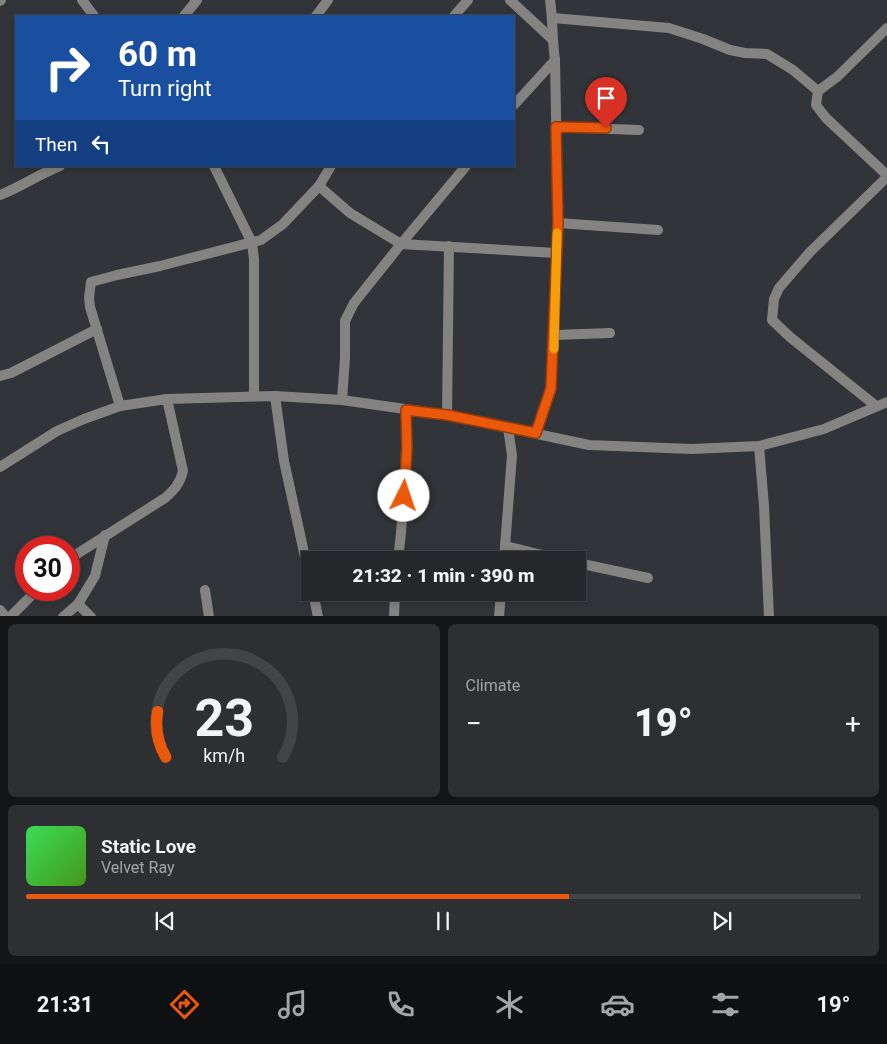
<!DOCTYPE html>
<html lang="en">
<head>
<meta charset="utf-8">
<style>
  body { margin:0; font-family:Roboto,sans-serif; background:#2d2f32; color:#f1f3f6; height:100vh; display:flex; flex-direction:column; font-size:19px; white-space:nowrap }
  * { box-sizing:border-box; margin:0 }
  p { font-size:16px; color:#a3a5a8 }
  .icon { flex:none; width:28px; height:28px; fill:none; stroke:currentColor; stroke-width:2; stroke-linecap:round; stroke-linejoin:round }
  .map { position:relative; height:616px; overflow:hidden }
  .details { display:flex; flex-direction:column; gap:8px; padding:8px; background:#141517; flex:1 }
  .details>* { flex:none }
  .guide { position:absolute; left:15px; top:15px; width:500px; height:152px; border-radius:0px; box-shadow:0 2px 8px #0003,0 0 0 1px #424447; background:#1a4fa0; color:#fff; overflow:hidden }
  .speed { position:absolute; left:15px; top:536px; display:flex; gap:10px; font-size:25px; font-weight:700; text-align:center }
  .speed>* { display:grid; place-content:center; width:65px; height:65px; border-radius:50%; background:#25272a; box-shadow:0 2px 8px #0003,0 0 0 1px #424447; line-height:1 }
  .speed .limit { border:8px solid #d22; background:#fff; color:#111 }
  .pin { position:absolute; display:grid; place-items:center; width:42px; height:42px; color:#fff; margin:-51px -21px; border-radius:50% 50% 50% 0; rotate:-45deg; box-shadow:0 0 5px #0007 }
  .pin .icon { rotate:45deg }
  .me { position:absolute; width:55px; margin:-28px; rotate:4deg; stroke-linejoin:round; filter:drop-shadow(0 0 4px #0008) }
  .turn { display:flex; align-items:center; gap:18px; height:105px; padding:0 20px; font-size:22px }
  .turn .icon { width:65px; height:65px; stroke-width:2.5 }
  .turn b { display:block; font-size:35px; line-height:42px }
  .then { display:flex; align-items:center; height:48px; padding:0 20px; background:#0003; gap:10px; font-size:19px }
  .big { font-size:38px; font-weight:800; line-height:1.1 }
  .details .tile { flex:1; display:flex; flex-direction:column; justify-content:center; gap:8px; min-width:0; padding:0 18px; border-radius:8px; background:#2d2f32 }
  .details .dial { align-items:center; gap:0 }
  .dial svg { height:130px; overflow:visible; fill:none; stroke:#424447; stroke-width:7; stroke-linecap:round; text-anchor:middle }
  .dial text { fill:#f1f3f6; stroke:none }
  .song { display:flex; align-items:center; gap:15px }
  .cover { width:60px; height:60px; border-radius:8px; background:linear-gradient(135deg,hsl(130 70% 55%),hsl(100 70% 35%)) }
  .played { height:5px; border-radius:2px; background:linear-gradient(90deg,#ea580c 65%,#424447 65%) }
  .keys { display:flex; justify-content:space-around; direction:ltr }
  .heat { display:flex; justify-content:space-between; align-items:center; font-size:28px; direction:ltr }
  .details .tiles { flex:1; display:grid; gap:8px; grid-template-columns:1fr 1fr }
  .tile:last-child { grid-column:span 2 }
  .trip { position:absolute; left:301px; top:551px; width:285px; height:50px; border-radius:0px; background:#25272a; box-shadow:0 2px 8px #0003,0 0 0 1px #424447; font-weight:800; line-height:50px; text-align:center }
  .dock { display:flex; height:80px; justify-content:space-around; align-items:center; background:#0f1011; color:#a3a5a8 }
  .dock .icon { width:35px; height:35px }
  .dock .selected { color:#ea580c }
  .dock b { font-size:22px; color:#f1f3f6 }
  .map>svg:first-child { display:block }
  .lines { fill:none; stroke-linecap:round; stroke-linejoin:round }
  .minor { stroke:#858382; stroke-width:10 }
  .route-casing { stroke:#983908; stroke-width:12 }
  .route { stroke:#ea580c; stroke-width:9 }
  .slow { stroke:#f59e0b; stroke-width:9 }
</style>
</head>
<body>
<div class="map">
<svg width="887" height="617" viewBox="0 0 887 617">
  <rect width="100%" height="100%" fill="#313438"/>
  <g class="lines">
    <g class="minor">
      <polyline points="82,0 94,16"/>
      <polyline points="510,0 552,39"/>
      <polyline points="0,1 1,0"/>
      <polyline points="184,16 197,0"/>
      <polyline points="316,16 328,0"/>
      <polyline points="454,16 468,0"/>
      <polyline points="553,18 669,28 703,39 730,50 745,53 767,54 793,70 818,91 816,105 826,118 887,175"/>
      <polyline points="818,91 837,77 887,28"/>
      <polyline points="514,105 555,60"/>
      <polyline points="556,127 639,130"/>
      <polyline points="214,166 252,243 254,259 254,396"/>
      <polyline points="319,186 350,213 401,244 556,253"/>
      <path d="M0,195C21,187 39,174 60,166"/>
      <polyline points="558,223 658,230"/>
      <polyline points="554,335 610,333"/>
      <polyline points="0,376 11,373 97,329"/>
      <polyline points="275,396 284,461 310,580"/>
      <polyline points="342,400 345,358 345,321 354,303 401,244 466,166"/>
      <polyline points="120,406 90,307 89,298 91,282 117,275 160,266 261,240 283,224 319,186 331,166"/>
      <polyline points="876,406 790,337 772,320 774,299 779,288 810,252 887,177"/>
      <polyline points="447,415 449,246"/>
      <path d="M536,433L551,388L554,335L558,223L555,60C552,40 553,20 550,0"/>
      <polyline points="759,446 764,506 769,617"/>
      <polyline points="0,467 57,431 84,419 120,406 167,399 275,396 342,400 447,415 589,445 692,449 759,446 824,429 887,402"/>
      <polyline points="505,546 563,560"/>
      <path d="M69,559L165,498C174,490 180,484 183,471L167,399"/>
      <path d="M398,560C404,510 407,460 406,410"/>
      <polyline points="504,560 512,455 508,428"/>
      <polyline points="578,563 648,578"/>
      <polyline points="205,590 209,617"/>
      <polyline points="313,592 318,617"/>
      <polyline points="78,604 95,576 105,535"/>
      <polyline points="0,610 6,617"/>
      <polyline points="10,617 37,590"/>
      <polyline points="63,617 78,604 91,617"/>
      <polyline points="394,617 395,592"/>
      <polyline points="499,617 501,592"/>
    </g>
  </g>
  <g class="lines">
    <defs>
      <polyline id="route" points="404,496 407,449 406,410 447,415 536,433 551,388 558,223 556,127 606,128"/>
    </defs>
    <use href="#route" class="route-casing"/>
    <use href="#route" class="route"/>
    <polyline class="slow" points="554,349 557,233"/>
  </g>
</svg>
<div class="speed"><div class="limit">30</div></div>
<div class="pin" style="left:606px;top:128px;background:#d93025"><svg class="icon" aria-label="arrive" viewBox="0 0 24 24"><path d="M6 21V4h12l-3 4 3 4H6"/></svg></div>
<svg class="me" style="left:404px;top:496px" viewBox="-20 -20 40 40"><circle r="19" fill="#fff"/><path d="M0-13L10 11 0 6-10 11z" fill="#ea580c"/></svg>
<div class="trip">21:32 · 1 min · 390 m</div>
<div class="guide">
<div class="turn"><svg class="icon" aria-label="right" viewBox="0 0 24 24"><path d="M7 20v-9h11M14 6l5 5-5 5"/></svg><div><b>60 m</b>Turn right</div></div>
<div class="then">Then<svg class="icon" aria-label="left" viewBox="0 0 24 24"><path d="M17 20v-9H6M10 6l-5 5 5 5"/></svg></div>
</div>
</div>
<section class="details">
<div class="tiles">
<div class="tile dial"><svg viewBox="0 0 100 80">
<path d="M14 69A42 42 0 1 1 86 69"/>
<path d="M14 69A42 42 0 0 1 9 41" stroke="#ea580c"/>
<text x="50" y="56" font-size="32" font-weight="700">23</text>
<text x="50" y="72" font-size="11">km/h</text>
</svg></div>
<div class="tile"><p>Climate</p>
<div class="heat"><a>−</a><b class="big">19°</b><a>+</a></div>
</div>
<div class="tile">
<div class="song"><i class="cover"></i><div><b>Static Love</b><p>Velvet Ray</p></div></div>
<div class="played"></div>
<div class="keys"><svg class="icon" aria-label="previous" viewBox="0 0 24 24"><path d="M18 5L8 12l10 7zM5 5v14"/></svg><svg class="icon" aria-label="pause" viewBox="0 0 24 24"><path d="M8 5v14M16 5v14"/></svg><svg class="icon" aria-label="next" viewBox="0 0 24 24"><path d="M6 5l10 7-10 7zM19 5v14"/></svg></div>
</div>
</div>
</section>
<nav class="dock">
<b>21:31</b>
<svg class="icon selected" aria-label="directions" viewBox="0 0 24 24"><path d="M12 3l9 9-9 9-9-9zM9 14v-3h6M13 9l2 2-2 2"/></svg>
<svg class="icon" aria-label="music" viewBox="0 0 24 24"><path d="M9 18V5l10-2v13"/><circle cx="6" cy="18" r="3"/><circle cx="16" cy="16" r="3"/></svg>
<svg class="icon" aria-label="phone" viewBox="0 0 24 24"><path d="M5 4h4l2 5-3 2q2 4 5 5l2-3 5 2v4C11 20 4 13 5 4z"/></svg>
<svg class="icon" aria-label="climate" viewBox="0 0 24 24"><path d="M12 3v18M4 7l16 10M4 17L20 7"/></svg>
<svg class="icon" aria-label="car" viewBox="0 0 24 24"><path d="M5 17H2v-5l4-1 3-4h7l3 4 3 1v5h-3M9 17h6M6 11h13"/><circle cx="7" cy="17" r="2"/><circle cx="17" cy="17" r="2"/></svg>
<svg class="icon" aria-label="filters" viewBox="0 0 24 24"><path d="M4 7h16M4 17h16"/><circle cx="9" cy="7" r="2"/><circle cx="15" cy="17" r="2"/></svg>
<b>19°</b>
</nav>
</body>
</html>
